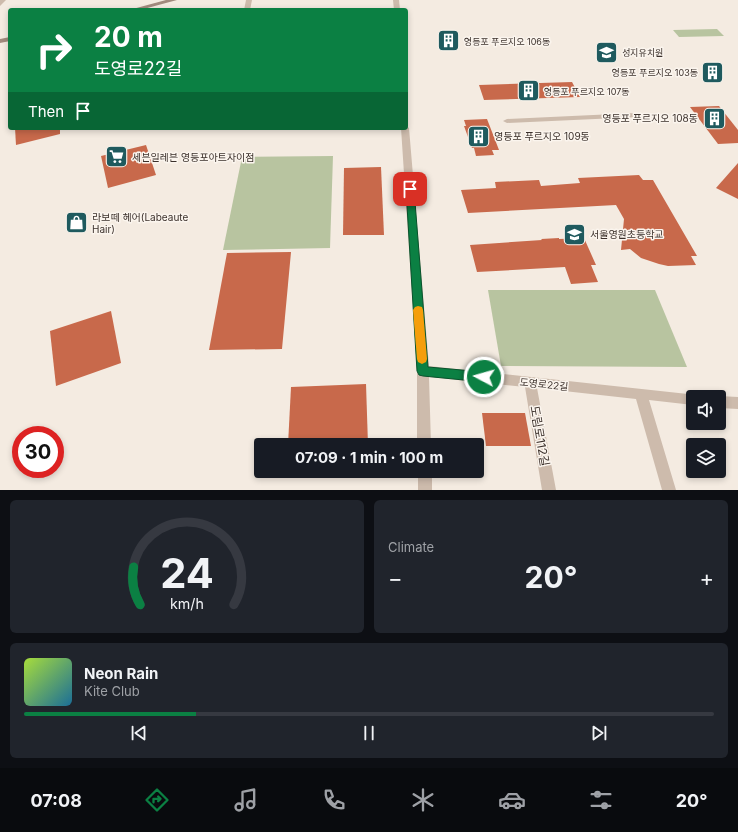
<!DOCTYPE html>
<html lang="en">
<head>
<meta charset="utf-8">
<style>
  body { margin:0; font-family:Inter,"Noto Sans KR",sans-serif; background:#20242c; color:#f1f3f6; height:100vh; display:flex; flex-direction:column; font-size:15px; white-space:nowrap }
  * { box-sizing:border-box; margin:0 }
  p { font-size:13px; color:#9ea1a6 }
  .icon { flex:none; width:22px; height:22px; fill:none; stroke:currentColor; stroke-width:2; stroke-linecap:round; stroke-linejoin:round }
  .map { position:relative; height:490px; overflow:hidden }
  .panel { display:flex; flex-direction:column; gap:10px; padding:10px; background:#0d0f14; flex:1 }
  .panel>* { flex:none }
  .banner { position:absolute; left:8px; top:8px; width:400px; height:122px; border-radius:4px; box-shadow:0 2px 6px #0003; background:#0b8043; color:#fff; overflow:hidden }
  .controls { position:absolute; left:686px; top:390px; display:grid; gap:8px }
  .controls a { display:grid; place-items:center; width:40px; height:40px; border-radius:4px; background:#171b24; box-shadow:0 2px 6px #0003; font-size:20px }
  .speed { position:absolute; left:12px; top:426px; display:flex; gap:8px; font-size:20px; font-weight:700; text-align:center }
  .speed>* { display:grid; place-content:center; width:52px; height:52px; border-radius:50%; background:#171b24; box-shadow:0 2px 6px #0003; line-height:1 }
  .speed .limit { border:6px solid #d22; background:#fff; color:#111 }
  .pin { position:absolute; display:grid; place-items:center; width:34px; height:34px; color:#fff; margin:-17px; border-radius:8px; box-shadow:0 2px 6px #0006 }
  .me { position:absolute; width:44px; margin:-22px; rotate:276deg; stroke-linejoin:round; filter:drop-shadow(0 0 3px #0008) }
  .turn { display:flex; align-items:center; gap:14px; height:84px; padding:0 20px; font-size:18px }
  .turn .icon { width:52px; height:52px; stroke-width:2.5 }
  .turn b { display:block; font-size:28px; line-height:34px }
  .then { display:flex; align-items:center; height:38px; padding:0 20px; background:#0003; gap:8px; font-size:15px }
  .big { font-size:30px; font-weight:700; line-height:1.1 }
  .panel .widget { flex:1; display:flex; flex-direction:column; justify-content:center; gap:6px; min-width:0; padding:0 14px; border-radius:6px; background:#20242c }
  .panel .dial { align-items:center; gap:0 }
  .dial svg { height:104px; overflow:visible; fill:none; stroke:#363941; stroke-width:7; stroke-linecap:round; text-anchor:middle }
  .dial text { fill:#f1f3f6; stroke:none }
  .song { display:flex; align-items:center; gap:12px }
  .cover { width:48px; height:48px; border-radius:6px; background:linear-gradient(135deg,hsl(80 70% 55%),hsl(200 70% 35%)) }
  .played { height:4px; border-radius:2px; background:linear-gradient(90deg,#0b8043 25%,#363941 25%) }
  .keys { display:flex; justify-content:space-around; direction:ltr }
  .heat { display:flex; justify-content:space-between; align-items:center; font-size:22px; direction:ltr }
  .panel .tiles { flex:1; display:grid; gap:10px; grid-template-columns:1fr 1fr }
  .widget:last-child { grid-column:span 2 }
  .trip { position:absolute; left:254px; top:438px; width:230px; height:40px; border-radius:4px; background:#171b24; box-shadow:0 2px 6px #0003; font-weight:700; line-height:40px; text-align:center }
  .dock { display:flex; height:64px; justify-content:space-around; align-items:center; background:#090b0e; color:#9ea1a6 }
  .dock .icon { width:28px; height:28px }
  .dock .current { color:#0b8043 }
  .dock b { font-size:18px; color:#f1f3f6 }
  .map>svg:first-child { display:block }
  .green { fill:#b8c4a0 }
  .building { fill:#c8694b }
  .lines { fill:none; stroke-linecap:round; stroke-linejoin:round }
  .lane { fill:#cdbbac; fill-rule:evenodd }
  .street { fill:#cdbbac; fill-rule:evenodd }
  .secondary { fill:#a18a7d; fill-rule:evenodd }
  .route { fill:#0b8043; stroke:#07532c }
  .slow { fill:#f59e0b }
  .labels { text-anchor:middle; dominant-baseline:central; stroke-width:3; stroke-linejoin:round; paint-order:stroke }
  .far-poi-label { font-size:9px; fill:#3b302b; stroke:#fbf5ee; text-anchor:start }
  .poi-label { font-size:10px; fill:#3b302b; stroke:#fbf5ee; text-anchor:start }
  .street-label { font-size:10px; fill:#3b302b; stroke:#fbf5ee }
  .near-street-label { font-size:12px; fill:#3b302b; stroke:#fbf5ee }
</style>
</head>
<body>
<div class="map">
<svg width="738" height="490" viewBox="0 0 738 490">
  <rect width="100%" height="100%" fill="#f4ebe1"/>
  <g class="green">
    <polygon points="717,29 724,36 679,37 673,30"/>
    <polygon points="333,156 330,248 223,250 242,157"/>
    <polygon points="488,290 655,290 687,367 501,366"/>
  </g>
  <g class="building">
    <polygon points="572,82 580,97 484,100 479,85"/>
    <polygon points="719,106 738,130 738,143 718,144 690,107"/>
    <polygon points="487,119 499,150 492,150 494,155 476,156 474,148 472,148 464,126 466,126 464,120"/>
    <polygon points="15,128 60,128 60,134 16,145"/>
    <polygon points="146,145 156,175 108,188 101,156"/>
    <polygon points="738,163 738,199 716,188"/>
    <polygon points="381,167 384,235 343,235 344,168"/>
    <polygon points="639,175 643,180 653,180 697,256 691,256 696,265 668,266 659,264 641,258 630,249 621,250 624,219 616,205 468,213 461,190 496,188 495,182 539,180 541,186 580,183 578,178"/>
    <polygon points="559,238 559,239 584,238 596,265 591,265 598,282 571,284 565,267 477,272 470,245 542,240 541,239"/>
    <polygon points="291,252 282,349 209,350 227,253"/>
    <polygon points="111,311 121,363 56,386 50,331"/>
    <polygon points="366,384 368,445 288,445 291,387"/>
    <polygon points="482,413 525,413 531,446 486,446"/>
    <polygon points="287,471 369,471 286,475"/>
  </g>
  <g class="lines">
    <polygon class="lane" points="636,113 640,115 639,117 507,123 503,121 507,119"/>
    <g class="street">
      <polygon points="0,0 6,0 0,6"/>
      <polygon points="246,0 252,0 250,10 244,10"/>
      <polygon points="393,0 399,0 400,10 394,10"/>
      <polygon points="406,126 409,128 429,366 697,395 698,397 693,397 693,405 649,400 676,490 662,490 636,399 537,388 556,490 542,490 525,387 429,377 431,445 417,445 417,371 401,128 406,128"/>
      <polygon points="719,396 738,397 738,409 719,408 719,397 717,397"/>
      <rect x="418" y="471" width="14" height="19"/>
    </g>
    <g class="secondary">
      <polygon points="166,0 177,0 140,10 129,10"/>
      <polygon points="10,37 10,41 0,43 0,39"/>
    </g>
  </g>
  <polygon class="route" points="410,186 414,189 428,367 484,372 488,374 490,377 488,381 484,382 423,376 419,375 417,371 406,189"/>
  <polygon class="slow" points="418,306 422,307 423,310 427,359 426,362 422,364 418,362 417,359 413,310 415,307"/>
  <defs>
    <symbol id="building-square" viewBox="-11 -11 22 22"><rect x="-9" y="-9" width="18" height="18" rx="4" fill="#1f5a5e" stroke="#fbf5ee"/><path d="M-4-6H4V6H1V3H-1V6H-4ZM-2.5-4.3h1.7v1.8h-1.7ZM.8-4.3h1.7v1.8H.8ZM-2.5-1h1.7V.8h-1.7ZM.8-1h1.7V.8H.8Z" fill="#fff"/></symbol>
    <symbol id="school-square" viewBox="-11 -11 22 22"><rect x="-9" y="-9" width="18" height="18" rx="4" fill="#1f5a5e" stroke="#fbf5ee"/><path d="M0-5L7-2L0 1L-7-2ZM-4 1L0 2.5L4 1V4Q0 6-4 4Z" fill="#fff"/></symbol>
    <symbol id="supermarket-square" viewBox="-11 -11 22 22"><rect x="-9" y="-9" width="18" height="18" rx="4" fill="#1f5a5e" stroke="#fbf5ee"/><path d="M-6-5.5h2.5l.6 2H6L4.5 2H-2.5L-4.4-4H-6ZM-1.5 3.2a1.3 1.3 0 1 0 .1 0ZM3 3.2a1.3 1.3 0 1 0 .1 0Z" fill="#fff"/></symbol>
    <symbol id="shop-square" viewBox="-11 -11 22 22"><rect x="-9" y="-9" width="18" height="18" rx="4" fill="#1f5a5e" stroke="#fbf5ee"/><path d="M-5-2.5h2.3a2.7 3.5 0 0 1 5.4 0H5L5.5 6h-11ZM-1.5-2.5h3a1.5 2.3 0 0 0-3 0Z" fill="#fff"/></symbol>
  </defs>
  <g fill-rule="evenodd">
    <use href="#building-square" x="436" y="28" width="25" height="25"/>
    <use href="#school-square" x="594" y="40" width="25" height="25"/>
    <use href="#building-square" x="700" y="60" width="25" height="25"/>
    <use href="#building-square" x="516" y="78" width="25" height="25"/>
    <use href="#building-square" x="702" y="106" width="25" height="25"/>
    <use href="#building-square" x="466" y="124" width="25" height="25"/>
    <use href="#supermarket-square" x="104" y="144" width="25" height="25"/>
    <use href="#shop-square" x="64" y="210" width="25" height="25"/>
    <use href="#school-square" x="562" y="222" width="25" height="25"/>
  </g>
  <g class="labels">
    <g class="far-poi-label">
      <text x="464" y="41">영등포 푸르지오 106동</text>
      <text x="622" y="52">성지유치원</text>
      <text x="698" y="72" text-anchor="end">영등포 푸르지오 103동</text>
      <text x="544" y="91">영등포 푸르지오 107동</text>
    </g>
    <g class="poi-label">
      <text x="698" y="118" text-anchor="end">영등포 푸르지오 108동</text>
      <text x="494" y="136">영등포 푸르지오 109동</text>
      <text x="132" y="157">세븐일레븐 영등포아트자이점</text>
      <text x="92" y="217">라보떼 헤어(Labeaute<tspan x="92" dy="12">Hair)</tspan></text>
      <text x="590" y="234">서울영원초등학교</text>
    </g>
    <g class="street-label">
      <text transform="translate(544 384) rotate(6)">도영로22길</text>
    </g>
    <g class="near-street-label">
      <text transform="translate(540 436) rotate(80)">도림로112길</text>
    </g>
  </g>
</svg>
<div class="controls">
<a><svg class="icon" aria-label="sound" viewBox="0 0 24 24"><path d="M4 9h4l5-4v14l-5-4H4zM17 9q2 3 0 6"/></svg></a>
<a><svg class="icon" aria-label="layers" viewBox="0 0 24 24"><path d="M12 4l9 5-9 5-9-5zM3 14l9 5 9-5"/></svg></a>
</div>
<div class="speed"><div class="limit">30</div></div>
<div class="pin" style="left:410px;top:189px;background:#d93025"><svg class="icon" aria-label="arrive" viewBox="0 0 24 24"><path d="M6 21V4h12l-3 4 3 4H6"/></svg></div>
<svg class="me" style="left:484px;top:377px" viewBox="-20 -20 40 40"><circle r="17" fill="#0b8043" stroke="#fff" stroke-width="3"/><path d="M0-11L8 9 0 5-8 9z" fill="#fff"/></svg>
<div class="trip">07:09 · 1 min · 100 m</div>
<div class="banner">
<div class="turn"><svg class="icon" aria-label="right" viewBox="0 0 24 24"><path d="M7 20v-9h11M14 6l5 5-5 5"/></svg><div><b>20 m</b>도영로22길</div></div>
<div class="then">Then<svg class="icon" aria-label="arrive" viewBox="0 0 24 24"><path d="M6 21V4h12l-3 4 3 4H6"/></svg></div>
</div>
</div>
<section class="panel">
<div class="tiles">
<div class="widget dial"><svg viewBox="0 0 100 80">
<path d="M14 69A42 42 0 1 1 86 69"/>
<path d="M14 69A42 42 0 0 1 9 40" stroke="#0b8043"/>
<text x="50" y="56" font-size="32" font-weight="700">24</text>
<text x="50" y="72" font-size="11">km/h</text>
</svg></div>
<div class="widget"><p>Climate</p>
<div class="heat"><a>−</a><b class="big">20°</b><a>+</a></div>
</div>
<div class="widget">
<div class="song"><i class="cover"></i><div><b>Neon Rain</b><p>Kite Club</p></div></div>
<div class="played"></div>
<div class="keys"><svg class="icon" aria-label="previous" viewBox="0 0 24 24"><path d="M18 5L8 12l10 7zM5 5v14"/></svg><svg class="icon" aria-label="pause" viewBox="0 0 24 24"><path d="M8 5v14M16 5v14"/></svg><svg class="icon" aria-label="next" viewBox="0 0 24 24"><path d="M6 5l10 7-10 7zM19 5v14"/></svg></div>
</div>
</div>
</section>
<nav class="dock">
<b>07:08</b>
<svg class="icon current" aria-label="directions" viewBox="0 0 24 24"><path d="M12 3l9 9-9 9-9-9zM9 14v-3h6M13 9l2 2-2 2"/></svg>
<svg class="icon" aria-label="music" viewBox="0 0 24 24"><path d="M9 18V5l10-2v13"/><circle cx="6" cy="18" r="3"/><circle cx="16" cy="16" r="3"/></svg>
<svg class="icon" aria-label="phone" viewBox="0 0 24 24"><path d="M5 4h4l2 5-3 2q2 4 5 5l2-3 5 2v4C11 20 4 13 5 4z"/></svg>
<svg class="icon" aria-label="climate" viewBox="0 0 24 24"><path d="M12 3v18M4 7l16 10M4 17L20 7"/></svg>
<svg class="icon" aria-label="car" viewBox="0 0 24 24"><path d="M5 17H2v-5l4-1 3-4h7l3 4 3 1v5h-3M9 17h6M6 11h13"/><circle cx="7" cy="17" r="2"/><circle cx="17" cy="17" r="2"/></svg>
<svg class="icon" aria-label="filters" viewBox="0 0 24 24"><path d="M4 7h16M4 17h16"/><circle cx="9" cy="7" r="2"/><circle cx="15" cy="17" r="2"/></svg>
<b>20°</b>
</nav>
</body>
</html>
